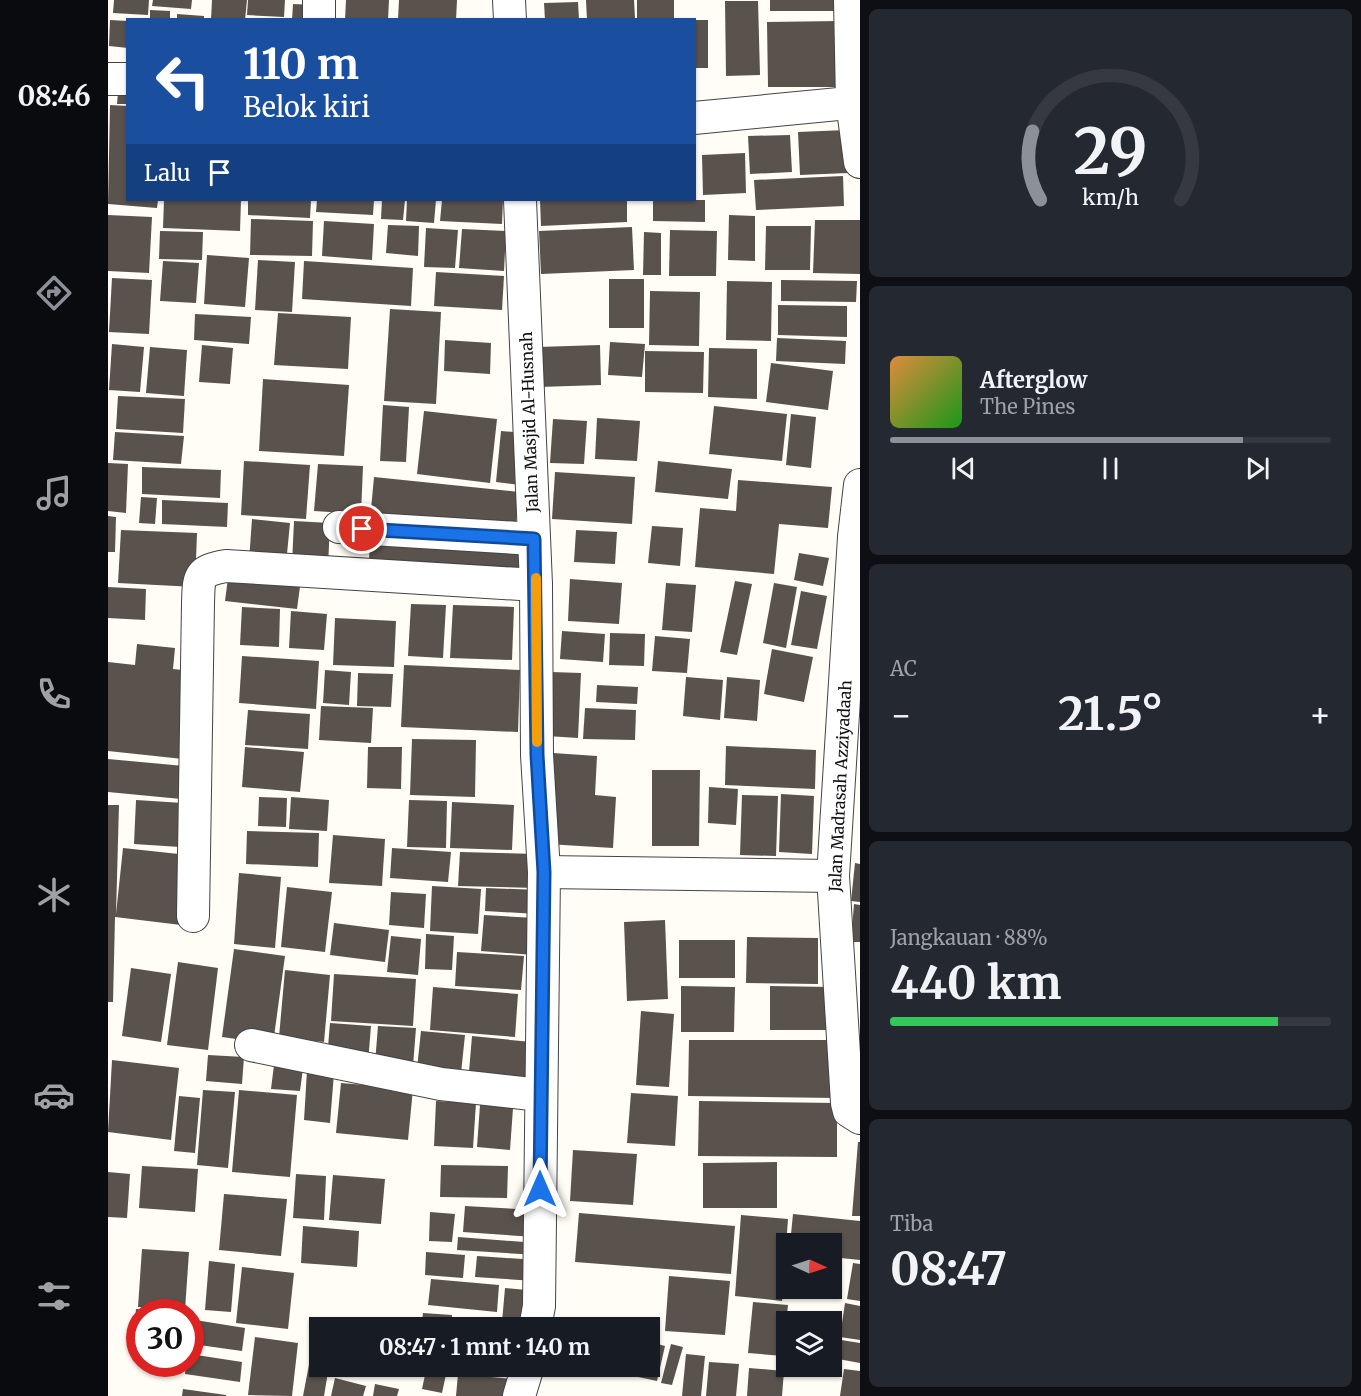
<!DOCTYPE html>
<html lang="id">
<head>
<meta charset="utf-8">
<style>
  body { margin:0; font-family:Merriweather,serif; background:#242831; color:#f1f3f6; height:100vh; display:flex; flex-direction:column; font-size:22px; white-space:nowrap }
  * { box-sizing:border-box; margin:0 }
  p { font-size:20px; color:#9ea1a6 }
  .icon { flex:none; width:33px; height:33px; fill:none; stroke:currentColor; stroke-width:2; stroke-linecap:round; stroke-linejoin:round }
  .map { position:relative; flex:1; overflow:hidden }
  .sheet { display:flex; flex-direction:column; gap:9px; padding:9px; background:#0d0f14; width:501px }
  .sheet>* { flex:none }
  .guide { position:absolute; left:18px; top:18px; width:570px; height:183px; border-radius:0px; box-shadow:0 2px 4px #0004; background:#1a4fa0; color:#fff; overflow:hidden }
  .needle { width:39px; rotate:93deg }
  .tools { position:absolute; left:668px; top:1233px; display:grid; gap:12px }
  .tools a { display:grid; place-items:center; width:66px; height:66px; border-radius:0px; background:#171b24; box-shadow:0 2px 4px #0004; font-size:30px }
  .speed { position:absolute; left:18px; top:1299px; display:flex; gap:12px; font-size:30px; font-weight:700; text-align:center }
  .speed>* { display:grid; place-content:center; width:78px; height:78px; border-radius:50%; background:#171b24; box-shadow:0 2px 4px #0004; line-height:1 }
  .speed .limit { border:9px solid #d22; background:#fff; color:#111 }
  .pin { position:absolute; display:grid; place-items:center; width:51px; height:51px; color:#fff; margin:-26px; border:3px solid #fff; border-radius:50%; box-shadow:0 2px 6px #0007 }
  .me { position:absolute; width:66px; margin:-33px; rotate:0deg; stroke-linejoin:round; filter:drop-shadow(0 0 4px #0008) }
  .turn { display:flex; align-items:center; gap:21px; height:126px; padding:0 18px; font-size:27px }
  .turn .icon { width:78px; height:78px; stroke-width:2.5 }
  .turn b { display:block; font-size:42px; line-height:51px }
  .then { display:flex; align-items:center; height:57px; padding:0 18px; background:#0003; gap:12px; font-size:22px }
  .big { font-size:45px; font-weight:700; line-height:1.1 }
  .sheet .tile { flex:1; display:flex; flex-direction:column; justify-content:center; gap:9px; min-width:0; padding:0 21px; border-radius:9px; background:#242831 }
  .sheet .dial { align-items:center; gap:0 }
  .dial svg { height:156px; overflow:visible; fill:none; stroke:#363941; stroke-width:7; stroke-linecap:round; text-anchor:middle }
  .dial text { fill:#f1f3f6; stroke:none }
  .song { display:flex; align-items:center; gap:18px }
  .cover { width:72px; height:72px; border-radius:9px; background:linear-gradient(135deg,hsl(30 70% 55%),hsl(120 70% 35%)) }
  .played { height:6px; border-radius:3px; background:linear-gradient(90deg,#8c9099 80%,#363941 80%) }
  .keys { display:flex; justify-content:space-around; direction:ltr }
  .heat { display:flex; justify-content:space-between; align-items:center; font-size:33px; direction:ltr }
  .charge { height:9px; border-radius:4px; background:linear-gradient(90deg,#34c759 88%,#363941 0) }
  .trip { position:absolute; left:201px; top:1317px; width:351px; height:60px; border-radius:0px; background:#171b24; box-shadow:0 2px 4px #0004; font-weight:700; line-height:60px; text-align:center }
  main { display:flex; flex:1; min-height:0 }
  .tabs { display:flex; flex-direction:column; width:108px; justify-content:space-around; align-items:center; background:#090b0e; color:#9ea1a6 }
  .tabs .icon { width:42px; height:42px }
  .tabs .active { color:#8c9099 }
  .tabs b { font-size:27px; color:#f1f3f6 }
  .map>svg:first-child { display:block }
  .building { fill:#5a524d }
  .lines { fill:none; stroke-linecap:round; stroke-linejoin:round }
  .minor-casing { stroke:#444; stroke-width:34 }
  .minor { stroke:#fff; stroke-width:32 }
  .route-casing { stroke:#114b97; stroke-width:15 }
  .route { stroke:#1a73e8; stroke-width:10 }
  .slow { stroke:#f59e0b; stroke-width:10 }
  .labels { text-anchor:middle; dominant-baseline:central; stroke-width:6; stroke-linejoin:round; paint-order:stroke }
  .street-label { font-size:16px; fill:#111; stroke:#fff }
</style>
</head>
<body>
<main>
<nav class="tabs">
<b>08:46</b>
<svg class="icon active" aria-label="directions" viewBox="0 0 24 24"><path d="M12 3l9 9-9 9-9-9zM9 14v-3h6M13 9l2 2-2 2"/></svg>
<svg class="icon" aria-label="music" viewBox="0 0 24 24"><path d="M9 18V5l10-2v13"/><circle cx="6" cy="18" r="3"/><circle cx="16" cy="16" r="3"/></svg>
<svg class="icon" aria-label="phone" viewBox="0 0 24 24"><path d="M5 4h4l2 5-3 2q2 4 5 5l2-3 5 2v4C11 20 4 13 5 4z"/></svg>
<svg class="icon" aria-label="climate" viewBox="0 0 24 24"><path d="M12 3v18M4 7l16 10M4 17L20 7"/></svg>
<svg class="icon" aria-label="car" viewBox="0 0 24 24"><path d="M5 17H2v-5l4-1 3-4h7l3 4 3 1v5h-3M9 17h6M6 11h13"/><circle cx="7" cy="17" r="2"/><circle cx="17" cy="17" r="2"/></svg>
<svg class="icon" aria-label="filters" viewBox="0 0 24 24"><path d="M4 7h16M4 17h16"/><circle cx="9" cy="7" r="2"/><circle cx="15" cy="17" r="2"/></svg>
</nav>
<div class="map">
<svg width="752" height="1396" viewBox="0 0 752 1396">
  <rect width="100%" height="100%" fill="#fffdf5"/>
  <g class="building">
    <polygon points="6,0 41,0 40,15 5,13"/>
    <polygon points="45,0 84,0 83,9 44,6"/>
    <polygon points="104,0 139,0 137,20 103,20"/>
    <polygon points="140,0 177,0 176,17 139,15"/>
    <polygon points="238,0 281,0 280,20 237,20"/>
    <polygon points="291,0 349,0 348,20 290,20"/>
    <polygon points="478,0 526,0 527,18 479,20"/>
    <rect x="529" y="0" width="37" height="20"/>
    <polygon points="662,0 729,0 730,11 662,11"/>
    <polygon points="617,1 650,1 652,75 618,76"/>
    <polygon points="470,2 471,20 437,20 436,3"/>
    <polygon points="185,4 208,5 207,20 184,20"/>
    <polygon points="42,10 62,11 62,20 42,20"/>
    <polygon points="69,14 96,16 96,20 69,20"/>
    <polygon points="2,20 20,21 20,48 1,46"/>
    <rect x="586" y="20" width="14" height="48"/>
    <polygon points="732,21 733,87 660,87 659,22"/>
    <polygon points="11,81 20,81 20,104 9,104"/>
    <polygon points="2,105 20,106 20,200 50,200 49,208 0,204"/>
    <polygon points="738,130 740,173 692,175 690,132"/>
    <polygon points="682,135 684,172 642,174 640,136"/>
    <polygon points="637,153 638,193 595,195 594,155"/>
    <polygon points="735,176 736,206 648,210 646,180"/>
    <polygon points="56,200 133,200 132,231 55,228"/>
    <polygon points="140,200 203,200 202,218 140,215"/>
    <polygon points="209,200 266,200 265,215 208,212"/>
    <polygon points="274,200 297,200 295,220 273,219"/>
    <polygon points="299,200 328,200 326,223 298,221"/>
    <polygon points="334,200 395,200 394,224 332,221"/>
    <polygon points="432,200 519,200 519,222 433,226"/>
    <polygon points="545,200 597,200 597,222 545,221"/>
    <polygon points="0,215 44,217 41,273 0,271"/>
    <polygon points="621,215 647,216 647,261 620,260"/>
    <polygon points="143,219 205,221 204,256 142,255"/>
    <polygon points="707,220 752,220 752,274 705,273"/>
    <polygon points="216,221 266,224 264,260 214,256"/>
    <polygon points="280,225 311,226 310,256 278,253"/>
    <polygon points="658,226 703,226 702,270 657,270"/>
    <polygon points="524,227 526,270 433,274 431,231"/>
    <polygon points="318,228 350,230 347,268 316,267"/>
    <polygon points="354,229 398,231 396,271 351,268"/>
    <polygon points="562,230 609,231 608,276 561,276"/>
    <polygon points="52,231 95,232 94,260 51,259"/>
    <polygon points="536,232 553,233 553,275 535,275"/>
    <polygon points="99,255 141,258 137,307 96,304"/>
    <polygon points="150,260 187,262 184,312 147,310"/>
    <polygon points="55,261 91,263 88,303 52,301"/>
    <polygon points="196,261 305,268 303,306 194,299"/>
    <polygon points="328,272 396,276 394,310 326,306"/>
    <polygon points="4,278 44,280 41,334 1,332"/>
    <rect x="501" y="279" width="35" height="49"/>
    <polygon points="673,280 749,281 748,302 673,301"/>
    <polygon points="619,281 664,282 663,341 618,340"/>
    <polygon points="542,291 592,292 591,346 541,345"/>
    <polygon points="670,305 739,306 739,337 670,335"/>
    <polygon points="282,309 333,312 328,404 276,401"/>
    <polygon points="170,313 243,317 240,369 166,365"/>
    <polygon points="87,314 143,317 141,344 86,340"/>
    <polygon points="669,338 738,341 737,364 668,361"/>
    <polygon points="337,340 383,343 382,374 336,371"/>
    <polygon points="502,342 537,344 534,377 500,375"/>
    <polygon points="4,344 36,347 32,392 1,390"/>
    <polygon points="94,345 125,348 122,384 91,382"/>
    <polygon points="492,345 493,385 431,387 430,347"/>
    <polygon points="42,347 79,350 76,396 38,393"/>
    <polygon points="601,348 649,349 649,399 600,397"/>
    <polygon points="537,351 596,352 595,393 537,392"/>
    <polygon points="663,363 725,371 720,410 658,402"/>
    <polygon points="155,379 241,385 236,456 151,451"/>
    <polygon points="10,396 77,399 75,433 8,429"/>
    <polygon points="275,405 301,407 298,462 272,461"/>
    <polygon points="606,406 679,414 674,461 601,454"/>
    <polygon points="316,411 389,419 382,483 309,474"/>
    <polygon points="683,414 708,417 703,468 678,465"/>
    <polygon points="489,418 532,421 529,461 487,459"/>
    <polygon points="445,419 479,421 476,464 442,463"/>
    <polygon points="393,431 418,433 412,485 388,482"/>
    <polygon points="7,432 76,436 73,464 5,460"/>
    <polygon points="136,461 202,465 198,519 133,515"/>
    <polygon points="550,461 624,469 620,499 547,492"/>
    <polygon points="0,463 20,464 18,513 0,511"/>
    <polygon points="210,464 255,466 253,514 206,511"/>
    <polygon points="34,467 113,470 112,498 34,494"/>
    <polygon points="447,472 527,477 524,524 444,519"/>
    <polygon points="266,477 411,492 407,530 262,520"/>
    <polygon points="630,480 724,487 720,528 671,524 666,574 587,567 592,508 628,511"/>
    <polygon points="33,497 49,498 47,524 31,523"/>
    <polygon points="54,500 120,503 119,527 54,524"/>
    <polygon points="0,516 8,517 7,552 0,552"/>
    <polygon points="144,519 182,523 178,564 141,561"/>
    <polygon points="186,521 222,523 220,567 184,564"/>
    <polygon points="544,526 575,528 572,566 540,563"/>
    <polygon points="13,530 89,533 87,587 10,583"/>
    <polygon points="468,530 509,532 507,564 466,562"/>
    <polygon points="263,533 417,544 415,582 260,571"/>
    <polygon points="691,553 721,558 715,586 686,580"/>
    <polygon points="121,570 193,579 189,609 117,601"/>
    <polygon points="462,579 514,583 511,624 460,621"/>
    <polygon points="627,581 644,584 629,655 612,652"/>
    <polygon points="558,583 588,585 584,632 554,630"/>
    <polygon points="666,583 689,587 678,648 655,643"/>
    <polygon points="0,587 38,589 37,620 0,618"/>
    <polygon points="693,591 719,596 709,649 683,645"/>
    <polygon points="303,604 338,605 335,658 300,656"/>
    <polygon points="345,605 406,607 404,660 342,658"/>
    <polygon points="134,607 172,609 171,647 132,645"/>
    <polygon points="183,611 219,614 216,650 181,648"/>
    <polygon points="227,618 288,621 286,667 225,665"/>
    <polygon points="454,631 497,634 495,662 452,659"/>
    <polygon points="502,633 537,634 536,666 501,665"/>
    <polygon points="547,636 582,639 579,673 544,671"/>
    <polygon points="29,644 67,648 65,669 84,671 75,759 0,751 0,662 27,665"/>
    <polygon points="664,649 705,657 696,702 656,694"/>
    <polygon points="134,656 211,661 208,709 131,703"/>
    <polygon points="296,665 412,670 410,732 293,727"/>
    <polygon points="217,670 243,672 241,705 215,703"/>
    <polygon points="443,672 473,673 470,738 439,736"/>
    <polygon points="250,673 285,674 283,707 249,706"/>
    <polygon points="578,677 615,680 612,720 575,716"/>
    <polygon points="619,677 652,680 649,721 616,718"/>
    <polygon points="489,685 530,687 529,704 488,702"/>
    <polygon points="213,706 265,708 263,743 211,740"/>
    <polygon points="477,708 528,710 527,740 475,739"/>
    <polygon points="140,710 202,714 200,749 137,745"/>
    <polygon points="304,739 368,740 367,797 302,795"/>
    <polygon points="618,746 708,750 707,789 617,785"/>
    <polygon points="137,747 196,752 192,792 134,787"/>
    <polygon points="260,747 294,747 293,789 259,788"/>
    <polygon points="445,753 489,756 487,795 508,797 505,848 439,844"/>
    <polygon points="0,759 76,766 73,799 0,792"/>
    <polygon points="544,770 592,770 591,846 544,846"/>
    <polygon points="601,787 630,789 628,825 600,823"/>
    <polygon points="673,794 706,796 704,854 671,852"/>
    <polygon points="634,795 670,796 668,856 632,855"/>
    <polygon points="151,797 179,798 178,827 150,826"/>
    <polygon points="183,797 221,800 219,831 181,829"/>
    <polygon points="28,800 75,803 72,847 26,844"/>
    <polygon points="301,800 339,801 338,848 299,847"/>
    <polygon points="344,802 406,805 404,850 342,848"/>
    <polygon points="0,805 11,805 8,914 15,848 80,855 73,925 7,917 5,1002 0,1002"/>
    <polygon points="139,831 211,833 210,867 138,864"/>
    <polygon points="225,835 277,839 274,886 221,883"/>
    <polygon points="284,848 343,852 340,882 282,878"/>
    <polygon points="352,852 428,854 427,888 350,886"/>
    <polygon points="747,863 752,864 752,902 743,901"/>
    <polygon points="131,873 173,877 167,948 126,944"/>
    <polygon points="324,886 373,889 370,934 322,931"/>
    <polygon points="179,887 224,892 217,952 173,947"/>
    <polygon points="378,888 431,890 430,914 377,911"/>
    <polygon points="283,892 318,894 316,928 281,925"/>
    <polygon points="746,904 752,905 752,942 743,942"/>
    <polygon points="376,915 427,918 425,955 373,951"/>
    <polygon points="557,920 560,999 519,1001 516,922"/>
    <polygon points="226,923 281,930 277,962 222,955"/>
    <polygon points="318,934 346,936 344,970 317,969"/>
    <polygon points="283,936 313,939 310,975 279,972"/>
    <polygon points="639,937 710,938 710,984 638,983"/>
    <rect x="571" y="940" width="56" height="38"/>
    <polygon points="126,949 177,956 165,1044 114,1037"/>
    <polygon points="349,952 416,956 413,990 347,986"/>
    <polygon points="70,962 110,968 100,1050 59,1045"/>
    <polygon points="23,968 63,974 53,1042 14,1036"/>
    <polygon points="177,970 222,975 216,1042 171,1037"/>
    <polygon points="226,974 308,979 305,1026 223,1021"/>
    <polygon points="573,986 627,987 626,1032 573,1032"/>
    <polygon points="662,986 723,987 723,1030 662,1030"/>
    <polygon points="325,987 410,994 407,1037 322,1030"/>
    <polygon points="533,1011 566,1014 561,1087 528,1085"/>
    <polygon points="222,1023 263,1026 260,1062 219,1059"/>
    <polygon points="270,1026 308,1028 305,1066 267,1063"/>
    <polygon points="313,1031 357,1035 352,1083 308,1078"/>
    <polygon points="364,1036 423,1042 420,1089 360,1084"/>
    <polygon points="581,1040 729,1040 728,1098 580,1096"/>
    <polygon points="100,1055 136,1057 134,1084 98,1081"/>
    <polygon points="4,1060 71,1068 63,1140 0,1132"/>
    <polygon points="166,1065 195,1068 192,1091 163,1089"/>
    <polygon points="199,1071 226,1073 222,1123 196,1120"/>
    <polygon points="233,1083 305,1089 300,1140 228,1133"/>
    <polygon points="95,1090 127,1092 120,1168 89,1165"/>
    <polygon points="131,1090 189,1095 182,1177 124,1172"/>
    <polygon points="523,1093 570,1096 567,1146 519,1143"/>
    <polygon points="71,1096 92,1098 87,1153 66,1151"/>
    <polygon points="328,1101 368,1103 365,1148 326,1146"/>
    <polygon points="591,1101 729,1103 729,1157 590,1156"/>
    <polygon points="372,1105 405,1108 402,1150 369,1147"/>
    <polygon points="750,1142 752,1142 752,1216 744,1216"/>
    <polygon points="465,1150 529,1154 525,1205 462,1201"/>
    <polygon points="669,1162 669,1208 595,1208 595,1163"/>
    <polygon points="333,1165 400,1166 399,1198 332,1197"/>
    <polygon points="34,1166 90,1169 87,1212 31,1208"/>
    <polygon points="0,1172 22,1174 19,1218 0,1217"/>
    <polygon points="188,1174 218,1176 216,1220 185,1218"/>
    <polygon points="225,1175 277,1179 273,1224 221,1220"/>
    <polygon points="116,1194 179,1199 173,1256 111,1250"/>
    <polygon points="357,1206 428,1210 427,1237 355,1232"/>
    <polygon points="322,1212 347,1214 344,1242 321,1241"/>
    <polygon points="471,1213 627,1226 623,1274 467,1262"/>
    <polygon points="685,1214 752,1221 752,1260 723,1257 723,1244 682,1244"/>
    <polygon points="633,1215 680,1219 674,1301 627,1296"/>
    <polygon points="195,1226 251,1231 249,1267 193,1263"/>
    <polygon points="350,1237 429,1243 429,1255 349,1250"/>
    <polygon points="34,1249 81,1252 77,1310 30,1307"/>
    <polygon points="318,1252 357,1255 355,1278 317,1275"/>
    <polygon points="369,1256 429,1260 427,1281 367,1277"/>
    <polygon points="101,1261 127,1264 123,1312 97,1310"/>
    <polygon points="745,1263 752,1264 752,1301 739,1299"/>
    <polygon points="134,1267 186,1273 180,1329 128,1323"/>
    <polygon points="561,1276 622,1281 617,1335 557,1331"/>
    <polygon points="323,1279 391,1285 389,1312 320,1305"/>
    <polygon points="397,1288 429,1291 426,1325 394,1322"/>
    <polygon points="645,1302 680,1305 675,1356 640,1353"/>
    <polygon points="737,1303 752,1306 752,1340 732,1337"/>
    <polygon points="28,1309 52,1311 52,1312 32,1312 32,1323 27,1322"/>
    <polygon points="315,1313 344,1315 343,1328 313,1328"/>
    <polygon points="87,1320 137,1328 134,1351 84,1344"/>
    <polygon points="350,1323 377,1326 377,1328 350,1328"/>
    <polygon points="23,1332 32,1333 32,1350 21,1349"/>
    <polygon points="147,1337 190,1343 184,1396 140,1395"/>
    <polygon points="733,1340 752,1343 752,1363 730,1359"/>
    <polygon points="542,1342 557,1346 549,1381 521,1375 523,1366 542,1366"/>
    <polygon points="563,1344 575,1347 564,1385 553,1383"/>
    <polygon points="204,1349 212,1350 212,1366 221,1366 216,1396 195,1396"/>
    <polygon points="82,1354 134,1362 132,1382 77,1374 78,1364 82,1364"/>
    <polygon points="578,1354 597,1356 593,1396 574,1396"/>
    <polygon points="601,1362 631,1364 628,1396 598,1396"/>
    <polygon points="319,1366 339,1370 334,1393 314,1389"/>
    <polygon points="500,1366 519,1366 518,1374 499,1372"/>
    <polygon points="641,1368 676,1371 674,1396 639,1396"/>
    <polygon points="736,1369 752,1371 752,1396 732,1396"/>
    <polygon points="350,1374 405,1379 404,1396 348,1396"/>
    <polygon points="227,1378 258,1386 255,1396 223,1396"/>
    <polygon points="267,1384 291,1389 289,1396 265,1396"/>
    <polygon points="75,1389 118,1395 118,1396 74,1396"/>
  </g>
  <g class="lines">
    <defs>
      <g id="minor">
        <polyline points="211,0 211,20"/>
        <polyline points="401,0 402,20"/>
        <polyline points="742,0 744,102 752,162"/>
        <polyline points="0,79 20,79"/>
        <polyline points="586,118 752,102"/>
        <polyline points="412,200 428,585 429,755 436,872 431,1306 427,1328"/>
        <polyline points="752,485 746,537 725,876 739,1103 741,1111 752,1118"/>
        <polyline points="231,527 426,539"/>
        <polyline points="436,872 725,876"/>
        <path d="M85,916L90,603C91,577 89,571 118,566L428,585"/>
        <polyline points="143,1045 333,1084 432,1095"/>
        <polyline points="411,1396 420,1366"/>
      </g>
    </defs>
    <use href="#minor" class="minor-casing"/>
    <use href="#minor" class="minor"/>
  </g>
  <g class="lines">
    <defs>
      <polyline id="route" points="254,529 426,539 429,755 436,872 432,1189"/>
    </defs>
    <use href="#route" class="route-casing"/>
    <use href="#route" class="route"/>
    <polyline class="slow" points="428,578 429,742"/>
  </g>
  <g class="labels">
    <g class="street-label">
      <text transform="translate(421 422) rotate(-92)">Jalan Masjid Al-Husnah</text>
      <text transform="translate(732 786) rotate(-87)">Jalan Madrasah Azziyadaah</text>
    </g>
  </g>
</svg>
<div class="tools">
<a><svg class="needle" viewBox="-14 -14 28 28"><path d="M0-13l5 13h-10z" fill="#e53935"/><path d="M0 13l5-13h-10z" fill="#9ea1a6"/></svg></a>
<a><svg class="icon" aria-label="layers" viewBox="0 0 24 24"><path d="M12 4l9 5-9 5-9-5zM3 14l9 5 9-5"/></svg></a>
</div>
<div class="speed"><div class="limit">30</div></div>
<div class="pin" style="left:254px;top:529px;background:#d93025"><svg class="icon" aria-label="arrive" viewBox="0 0 24 24"><path d="M6 21V4h12l-3 4 3 4H6"/></svg></div>
<svg class="me" style="left:432px;top:1189px" viewBox="-20 -20 40 40"><path d="M0-17L14 15 0 8-14 15z" fill="#1a73e8" stroke="#fff" stroke-width="4"/></svg>
<div class="trip">08:47 · 1 mnt · 140 m</div>
<div class="guide">
<div class="turn"><svg class="icon" aria-label="left" viewBox="0 0 24 24"><path d="M17 20v-9H6M10 6l-5 5 5 5"/></svg><div><b>110 m</b>Belok kiri</div></div>
<div class="then">Lalu<svg class="icon" aria-label="arrive" viewBox="0 0 24 24"><path d="M6 21V4h12l-3 4 3 4H6"/></svg></div>
</div>
</div>
<section class="sheet">
<div class="tile dial"><svg viewBox="0 0 100 80">
<path d="M14 69A42 42 0 1 1 86 69"/>
<path d="M14 69A42 42 0 0 1 10 34" stroke="#8c9099"/>
<text x="50" y="56" font-size="32" font-weight="700">29</text>
<text x="50" y="72" font-size="11">km/h</text>
</svg></div>
<div class="tile">
<div class="song"><i class="cover"></i><div><b>Afterglow</b><p>The Pines</p></div></div>
<div class="played"></div>
<div class="keys"><svg class="icon" aria-label="previous" viewBox="0 0 24 24"><path d="M18 5L8 12l10 7zM5 5v14"/></svg><svg class="icon" aria-label="pause" viewBox="0 0 24 24"><path d="M8 5v14M16 5v14"/></svg><svg class="icon" aria-label="next" viewBox="0 0 24 24"><path d="M6 5l10 7-10 7zM19 5v14"/></svg></div>
</div>
<div class="tile"><p>AC</p>
<div class="heat"><a>−</a><b class="big">21.5°</b><a>+</a></div>
</div>
<div class="tile"><p>Jangkauan · 88%</p><b class="big">440 km</b><div class="charge"></div></div>
<div class="tile"><p>Tiba</p><b class="big">08:47</b></div>
</section>
</main>
</body>
</html>
